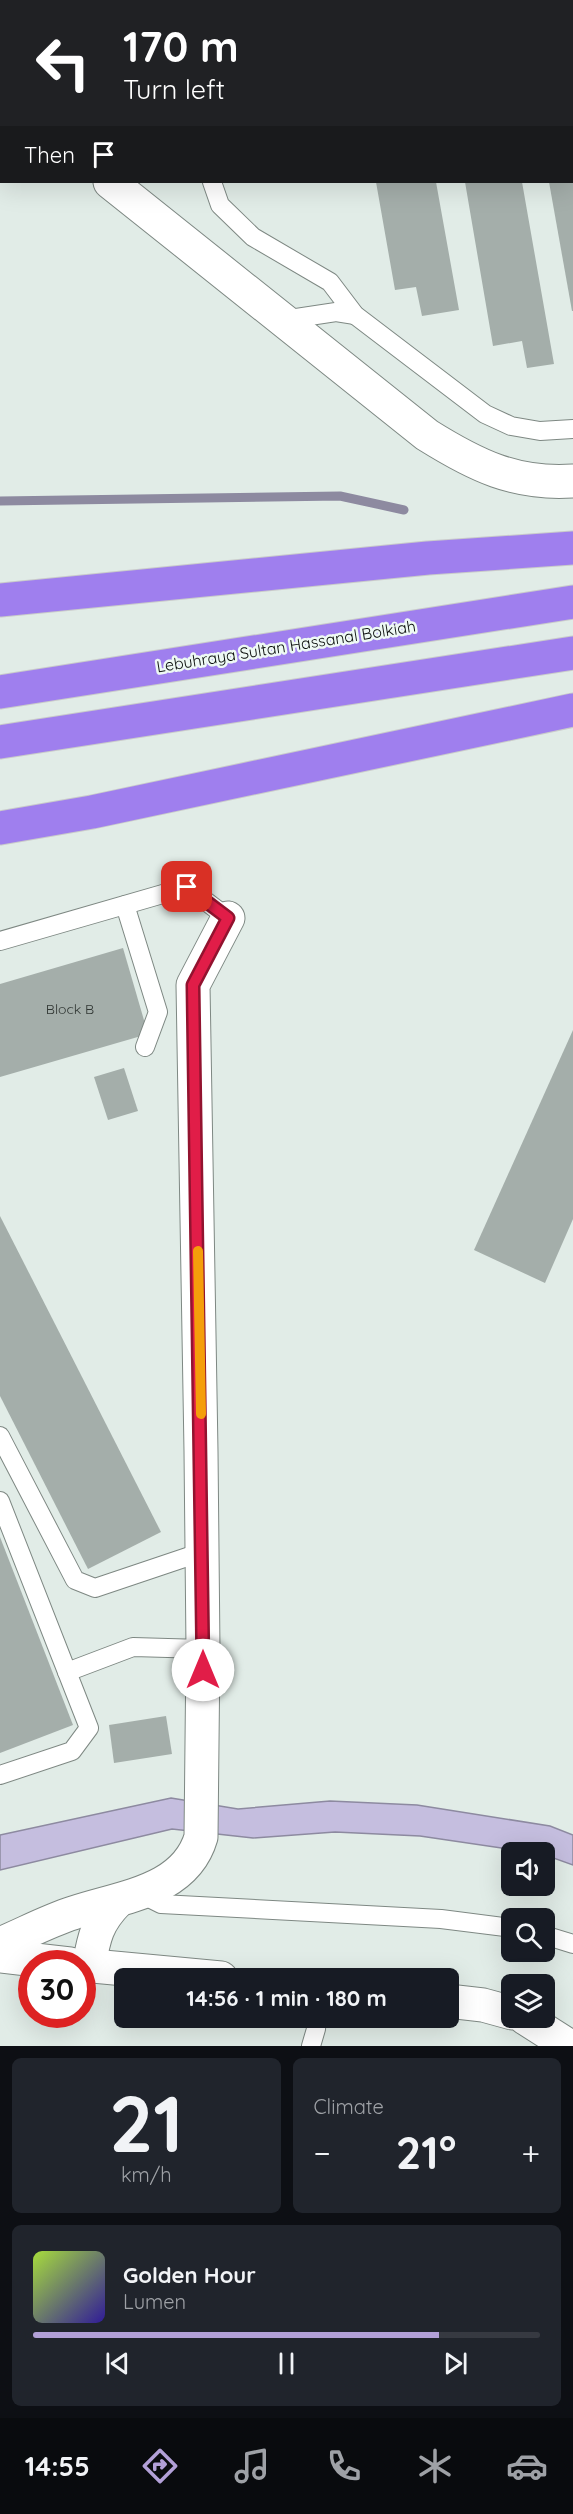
<!DOCTYPE html>
<html lang="en">
<head>
<meta charset="utf-8">
<style>
  body { margin:0; font-family:Quicksand,sans-serif; background:#20242c; color:#f1f3f6; height:100vh; display:flex; flex-direction:column; font-size:22px; white-space:nowrap }
  * { box-sizing:border-box; margin:0 }
  p { font-size:20px; color:#9ea1a6 }
  .icon { flex:none; width:33px; height:33px; fill:none; stroke:currentColor; stroke-width:2; stroke-linecap:round; stroke-linejoin:round }
  .map { position:relative; height:2046px; overflow:hidden }
  .drawer { display:flex; flex-direction:column; gap:12px; padding:12px; background:#0d0f14; flex:1 }
  .drawer>* { flex:none }
  .banner { position:absolute; left:0px; top:0px; width:573px; height:183px; box-shadow:0 6px 24px #0002; background:#202124; color:#fff; overflow:hidden }
  .controls { position:absolute; left:501px; top:1842px; display:grid; gap:12px }
  .controls a { display:grid; place-items:center; width:54px; height:54px; border-radius:9px; background:#171b24; box-shadow:0 6px 24px #0002; font-size:30px }
  .speed { position:absolute; left:18px; top:1950px; display:flex; gap:12px; font-size:30px; font-weight:700; text-align:center }
  .speed>* { display:grid; place-content:center; width:78px; height:78px; border-radius:50%; background:#171b24; box-shadow:0 6px 24px #0002; line-height:1 }
  .speed .limit { border:9px solid #d22; background:#fff; color:#111 }
  .pin { position:absolute; display:grid; place-items:center; width:51px; height:51px; color:#fff; margin:-26px; border-radius:12px; box-shadow:0 3px 9px #0006 }
  .me { position:absolute; width:66px; margin:-33px; rotate:0deg; stroke-linejoin:round; filter:drop-shadow(0 0 4px #0008) }
  .turn { display:flex; align-items:center; gap:21px; height:126px; padding:0 24px; font-size:27px }
  .turn .icon { width:78px; height:78px; stroke-width:2.5 }
  .turn b { display:block; font-size:42px; line-height:51px }
  .then { display:flex; align-items:center; height:57px; padding:0 24px; background:#0003; gap:12px; font-size:22px }
  .big { font-size:45px; font-weight:700; line-height:1.1 }
  .drawer .card { flex:1; display:flex; flex-direction:column; justify-content:center; gap:9px; min-width:0; padding:0 21px; border-radius:9px; background:#20242c }
  .drawer .dial { align-items:center; gap:0 }
  .dial b { font-size:78px; line-height:1 }
  .song { display:flex; align-items:center; gap:18px }
  .cover { width:72px; height:72px; border-radius:9px; background:linear-gradient(135deg,hsl(80 70% 55%),hsl(250 70% 35%)) }
  .played { height:6px; border-radius:3px; background:linear-gradient(90deg,#b2a0d7 80%,#363941 80%) }
  .keys { display:flex; justify-content:space-around; direction:ltr }
  .heat { display:flex; justify-content:space-between; align-items:center; font-size:33px; direction:ltr }
  .drawer .tiles { flex:1; display:grid; gap:12px; grid-template-columns:1fr 1fr }
  .card:last-child { grid-column:span 2 }
  .trip { position:absolute; left:114px; top:1968px; width:345px; height:60px; border-radius:9px; background:#171b24; box-shadow:0 6px 24px #0002; font-weight:700; line-height:60px; text-align:center }
  .tabs { display:flex; height:96px; justify-content:space-around; align-items:center; background:#090b0e; color:#9ea1a6 }
  .tabs .icon { width:42px; height:42px }
  .tabs .on { color:#b2a0d7 }
  .tabs b { font-size:27px; color:#f1f3f6 }
  .map>svg:first-child { display:block }
  .water { fill:#c5bedf; stroke:#8d8aa0; stroke-width:1.5 }
  .lines { fill:none; stroke-linecap:round; stroke-linejoin:round }
  .stream { stroke:#8d8aa0; stroke-width:9 }
  .building { fill:#a4aeaa }
  .lane-casing { stroke:#7e8883; stroke-width:20 }
  .street-casing { stroke:#7e8883; stroke-width:35 }
  .highway-casing { stroke:#c9caca; stroke-width:35 }
  .lane { stroke:#fff; stroke-width:18 }
  .street { stroke:#fff; stroke-width:33 }
  .highway { stroke:#9f7fee; stroke-width:33 }
  .route-casing { stroke:#92132f; stroke-width:15 }
  .route { stroke:#e11d48; stroke-width:10 }
  .slow { stroke:#f59e0b; stroke-width:10 }
  .labels { text-anchor:middle; dominant-baseline:central; stroke-width:5; stroke-linejoin:round; paint-order:stroke }
  .number-label { font-size:14px; fill:#313734 }
  .street-label { font-size:16px; fill:#0b0f0d; stroke:#eef9f4 }
</style>
</head>
<body>
<div class="map">
<svg width="573" height="2046" viewBox="0 0 573 2046">
  <rect width="100%" height="100%" fill="#e1ece7"/>
  <polygon class="water" points="171,1798 238,1809 330,1801 417,1805 550,1826 573,1835 573,1865 545,1855 544,1852 528,1852 420,1836 335,1832 253,1838 172,1829 0,1870 0,1835"/>
  <g class="lines">
    <polyline class="stream" points="0,501 340,496 404,510"/>
  </g>
  <g class="building">
    <polygon points="376,182 436,182 459,310 422,316 416,287 395,290"/>
    <polygon points="465,182 522,182 554,364 527,368 522,341 493,346"/>
    <polygon points="549,182 573,182 573,311 572,311"/>
    <polygon points="123,948 148,1034 0,1077 0,984"/>
    <polygon points="573,1030 573,1219 545,1283 474,1250"/>
    <polygon points="124,1068 138,1111 108,1120 94,1077"/>
    <polygon points="0,1216 161,1532 88,1569 0,1396"/>
    <polygon points="0,1537 73,1725 0,1753"/>
    <polygon points="166,1716 172,1754 114,1763 109,1725"/>
  </g>
  <g class="lines">
    <defs>
      <g id="lane">
        <polyline points="162,0 162,2"/>
        <polyline points="0,125 2,124"/>
        <polyline points="212,182 220,205 253,237 330,282 355,315 485,414 511,426 540,431 573,429"/>
        <polyline points="283,320 336,312 355,315"/>
        <polyline points="125,905 158,1012 145,1047"/>
        <polyline points="0,941 187,887 228,918"/>
        <polyline points="0,1436 75,1580 95,1588 202,1552"/>
        <polyline points="0,1501 89,1728 72,1751 0,1775"/>
        <polyline points="67,1672 133,1647 203,1649"/>
        <polyline points="139,1893 161,1904 441,1919 512,1928"/>
        <polyline points="544,1935 573,1944"/>
        <polyline points="311,2046 316,2029 317,2018"/>
      </g>
      <g id="street">
        <polyline points="27,0 27,2"/>
        <polyline points="84,0 84,2"/>
        <polyline points="572,66 573,66"/>
        <path d="M110,182L427,435C475,465 515,485 573,481"/>
        <path d="M0,1944C24,1934 48,1921 73,1913C120,1897 185,1892 201,1837L203,1649L201,1451L193,985L228,918"/>
        <polyline points="0,1956 70,1964"/>
        <polyline points="82,1965 221,1978"/>
        <path d="M89,1965C94,1937 97,1922 118,1901"/>
        <polyline points="448,2001 483,2005 512,2013"/>
        <polyline points="525,2018 569,2046"/>
      </g>
      <g id="highway">
        <polyline points="0,600 428,558 573,548"/>
        <polyline points="0,692 573,602"/>
        <polyline points="0,742 573,653"/>
        <polyline points="0,828 92,812 573,710"/>
      </g>
    </defs>
    <use href="#lane" class="lane-casing"/>
    <use href="#street" class="street-casing"/>
    <use href="#highway" class="highway-casing"/>
    <use href="#lane" class="lane"/>
    <use href="#street" class="street"/>
    <use href="#highway" class="highway"/>
  </g>
  <g class="lines">
    <defs>
      <polyline id="route" points="187,887 228,918 193,985 203,1670"/>
    </defs>
    <use href="#route" class="route-casing"/>
    <use href="#route" class="route"/>
    <polyline class="slow" points="198,1251 201,1414"/>
  </g>
  <g class="labels">
    <g class="number-label">
      <text x="70" y="1009">Block B</text>
    </g>
    <g class="street-label">
      <text transform="translate(286 646) rotate(-9)">Lebuhraya Sultan Hassanal Bolkiah</text>
    </g>
  </g>
</svg>
<div class="controls">
<a><svg class="icon" aria-label="sound" viewBox="0 0 24 24"><path d="M4 9h4l5-4v14l-5-4H4zM17 9q2 3 0 6"/></svg></a>
<a><svg class="icon" aria-label="search" viewBox="0 0 24 24"><circle cx="10" cy="10" r="6"/><path d="M15 15l6 6"/></svg></a>
<a><svg class="icon" aria-label="layers" viewBox="0 0 24 24"><path d="M12 4l9 5-9 5-9-5zM3 14l9 5 9-5"/></svg></a>
</div>
<div class="speed"><div class="limit">30</div></div>
<div class="pin" style="left:187px;top:887px;background:#d93025"><svg class="icon" aria-label="arrive" viewBox="0 0 24 24"><path d="M6 21V4h12l-3 4 3 4H6"/></svg></div>
<svg class="me" style="left:203px;top:1670px" viewBox="-20 -20 40 40"><circle r="19" fill="#fff"/><path d="M0-13L10 11 0 6-10 11z" fill="#e11d48"/></svg>
<div class="trip">14:56 · 1 min · 180 m</div>
<div class="banner">
<div class="turn"><svg class="icon" aria-label="left" viewBox="0 0 24 24"><path d="M17 20v-9H6M10 6l-5 5 5 5"/></svg><div><b>170 m</b>Turn left</div></div>
<div class="then">Then<svg class="icon" aria-label="arrive" viewBox="0 0 24 24"><path d="M6 21V4h12l-3 4 3 4H6"/></svg></div>
</div>
</div>
<section class="drawer">
<div class="tiles">
<div class="card dial"><b>21</b><p>km/h</p></div>
<div class="card"><p>Climate</p>
<div class="heat"><a>−</a><b class="big">21°</b><a>+</a></div>
</div>
<div class="card">
<div class="song"><i class="cover"></i><div><b>Golden Hour</b><p>Lumen</p></div></div>
<div class="played"></div>
<div class="keys"><svg class="icon" aria-label="previous" viewBox="0 0 24 24"><path d="M18 5L8 12l10 7zM5 5v14"/></svg><svg class="icon" aria-label="pause" viewBox="0 0 24 24"><path d="M8 5v14M16 5v14"/></svg><svg class="icon" aria-label="next" viewBox="0 0 24 24"><path d="M6 5l10 7-10 7zM19 5v14"/></svg></div>
</div>
</div>
</section>
<nav class="tabs">
<b>14:55</b>
<svg class="icon on" aria-label="directions" viewBox="0 0 24 24"><path d="M12 3l9 9-9 9-9-9zM9 14v-3h6M13 9l2 2-2 2"/></svg>
<svg class="icon" aria-label="music" viewBox="0 0 24 24"><path d="M9 18V5l10-2v13"/><circle cx="6" cy="18" r="3"/><circle cx="16" cy="16" r="3"/></svg>
<svg class="icon" aria-label="phone" viewBox="0 0 24 24"><path d="M5 4h4l2 5-3 2q2 4 5 5l2-3 5 2v4C11 20 4 13 5 4z"/></svg>
<svg class="icon" aria-label="climate" viewBox="0 0 24 24"><path d="M12 3v18M4 7l16 10M4 17L20 7"/></svg>
<svg class="icon" aria-label="car" viewBox="0 0 24 24"><path d="M5 17H2v-5l4-1 3-4h7l3 4 3 1v5h-3M9 17h6M6 11h13"/><circle cx="7" cy="17" r="2"/><circle cx="17" cy="17" r="2"/></svg>
</nav>
</body>
</html>
